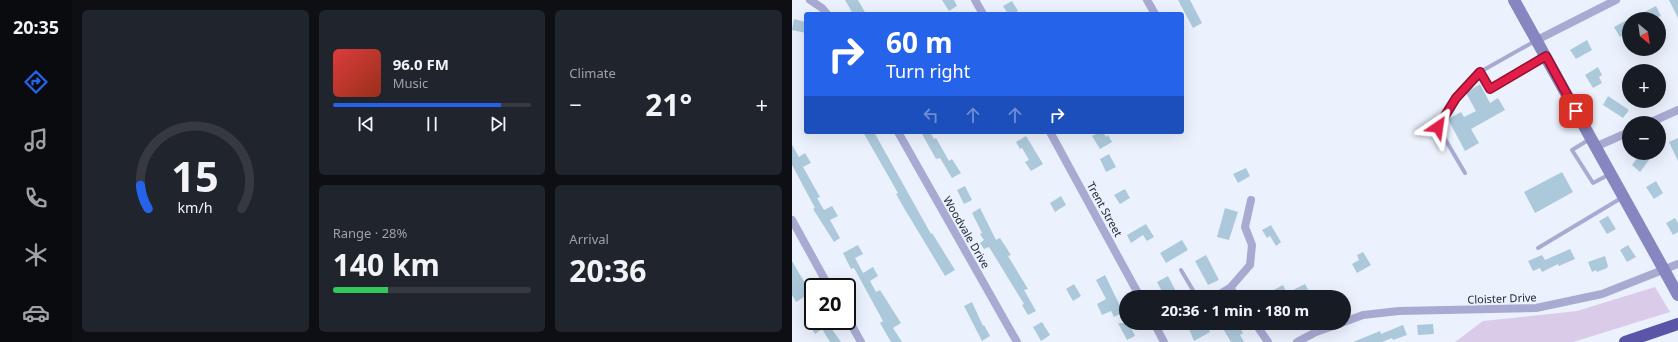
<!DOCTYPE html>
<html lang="en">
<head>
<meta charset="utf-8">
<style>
  body { margin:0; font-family:"Noto Sans",sans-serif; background:#20242c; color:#f1f3f6; height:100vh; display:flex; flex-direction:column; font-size:15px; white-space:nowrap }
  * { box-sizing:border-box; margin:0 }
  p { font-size:13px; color:#9ea1a6 }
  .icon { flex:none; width:22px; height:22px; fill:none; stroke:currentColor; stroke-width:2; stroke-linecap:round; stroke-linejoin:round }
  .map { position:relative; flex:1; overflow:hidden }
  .drawer { display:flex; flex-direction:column; gap:10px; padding:10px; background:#0d0f14; width:720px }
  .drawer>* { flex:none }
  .top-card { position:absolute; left:12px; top:12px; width:380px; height:122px; border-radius:4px; box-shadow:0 4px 16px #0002; background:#2563eb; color:#fff; overflow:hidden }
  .needle { width:26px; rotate:151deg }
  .fabs { position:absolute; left:830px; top:12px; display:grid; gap:8px }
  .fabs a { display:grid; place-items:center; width:44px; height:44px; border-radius:50%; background:#171b24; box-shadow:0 4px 16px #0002; font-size:20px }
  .speed { position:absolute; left:12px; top:278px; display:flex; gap:8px; font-size:20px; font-weight:700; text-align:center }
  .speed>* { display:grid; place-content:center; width:52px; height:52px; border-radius:50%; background:#171b24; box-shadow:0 4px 16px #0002; line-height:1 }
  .speed .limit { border:2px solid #111; border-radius:6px; background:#fff; color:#111 }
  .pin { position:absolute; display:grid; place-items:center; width:34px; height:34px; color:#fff; margin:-17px; border-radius:8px; box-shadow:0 2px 6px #0006 }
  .me { position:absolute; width:44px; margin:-22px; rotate:32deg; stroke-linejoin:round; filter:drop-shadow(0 0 3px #0008) }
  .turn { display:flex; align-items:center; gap:14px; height:84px; padding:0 16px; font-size:18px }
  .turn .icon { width:52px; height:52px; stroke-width:2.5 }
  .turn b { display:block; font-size:28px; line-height:34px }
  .lanes { display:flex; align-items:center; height:38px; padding:0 16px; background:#0003; justify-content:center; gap:20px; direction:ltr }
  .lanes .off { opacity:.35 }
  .big { font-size:30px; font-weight:700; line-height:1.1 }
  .drawer .card { flex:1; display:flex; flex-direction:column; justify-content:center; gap:6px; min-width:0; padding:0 14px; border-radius:6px; background:#20242c }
  .drawer .dial { align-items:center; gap:0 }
  .dial svg { height:104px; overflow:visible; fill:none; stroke:#363941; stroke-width:7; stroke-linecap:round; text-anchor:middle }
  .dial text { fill:#f1f3f6; stroke:none }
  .song { display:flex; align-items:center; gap:12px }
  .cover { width:48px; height:48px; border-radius:6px; background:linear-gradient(135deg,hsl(0 70% 55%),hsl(10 70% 35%)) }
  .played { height:4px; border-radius:2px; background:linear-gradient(90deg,#2563eb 85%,#363941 85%) }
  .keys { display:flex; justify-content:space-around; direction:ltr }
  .heat { display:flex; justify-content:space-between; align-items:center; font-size:22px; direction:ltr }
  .charge { height:6px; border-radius:3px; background:linear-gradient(90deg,#34c759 28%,#363941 0) }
  .drawer .tiles { flex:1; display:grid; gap:10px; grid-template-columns:repeat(3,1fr) }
  .card:first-child { grid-row:span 2 }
  .trip { position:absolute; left:327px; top:290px; width:232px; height:40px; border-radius:20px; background:#171b24; box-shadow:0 4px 16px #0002; font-weight:700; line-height:40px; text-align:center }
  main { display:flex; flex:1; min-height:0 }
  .tab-bar { display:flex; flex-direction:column; width:72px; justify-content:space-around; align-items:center; background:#090b0e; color:#9ea1a6 }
  .tab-bar .icon { width:28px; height:28px }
  .tab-bar .active { color:#2563eb }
  .tab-bar b { font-size:18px; color:#f1f3f6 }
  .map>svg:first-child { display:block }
  .green { fill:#dacce8 }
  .building { fill:#acc9db }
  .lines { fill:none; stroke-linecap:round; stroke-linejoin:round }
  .lane { stroke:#a9aad2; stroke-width:4 }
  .street { stroke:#a9aad2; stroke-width:8 }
  .secondary { stroke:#8686c0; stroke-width:12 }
  .highway { stroke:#5a55a7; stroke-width:12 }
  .route-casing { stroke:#92132f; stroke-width:10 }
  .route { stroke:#e11d48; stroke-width:7 }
  .labels { text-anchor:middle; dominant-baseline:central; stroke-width:3.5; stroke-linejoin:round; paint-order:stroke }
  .street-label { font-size:11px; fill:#222832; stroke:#ebf2fd }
</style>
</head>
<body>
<main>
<nav class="tab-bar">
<b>20:35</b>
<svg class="icon active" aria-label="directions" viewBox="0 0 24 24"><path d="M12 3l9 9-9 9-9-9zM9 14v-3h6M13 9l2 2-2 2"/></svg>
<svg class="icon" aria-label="music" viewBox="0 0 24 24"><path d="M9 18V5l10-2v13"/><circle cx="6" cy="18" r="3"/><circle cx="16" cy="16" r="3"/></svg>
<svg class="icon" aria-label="phone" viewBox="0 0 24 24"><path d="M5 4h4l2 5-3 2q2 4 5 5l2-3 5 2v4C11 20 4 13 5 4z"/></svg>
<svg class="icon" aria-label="climate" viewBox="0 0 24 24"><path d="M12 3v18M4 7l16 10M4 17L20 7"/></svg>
<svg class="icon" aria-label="car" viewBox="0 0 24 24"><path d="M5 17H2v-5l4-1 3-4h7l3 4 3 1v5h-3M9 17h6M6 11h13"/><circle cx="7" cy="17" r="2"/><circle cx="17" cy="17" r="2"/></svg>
</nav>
<section class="drawer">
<div class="tiles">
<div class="card dial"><svg viewBox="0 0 100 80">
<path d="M14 69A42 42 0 1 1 86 69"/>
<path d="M14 69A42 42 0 0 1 8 51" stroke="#2563eb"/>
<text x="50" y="56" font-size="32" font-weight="700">15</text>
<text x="50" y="72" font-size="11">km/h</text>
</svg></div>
<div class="card">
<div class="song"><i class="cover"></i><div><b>96.0 FM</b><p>Music</p></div></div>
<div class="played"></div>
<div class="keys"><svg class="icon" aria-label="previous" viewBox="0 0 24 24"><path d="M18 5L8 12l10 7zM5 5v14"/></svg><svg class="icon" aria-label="pause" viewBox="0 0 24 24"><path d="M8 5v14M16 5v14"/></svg><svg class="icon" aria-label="next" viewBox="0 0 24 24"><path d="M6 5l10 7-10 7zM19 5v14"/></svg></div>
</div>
<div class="card"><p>Climate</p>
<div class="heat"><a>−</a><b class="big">21°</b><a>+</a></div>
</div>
<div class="card"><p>Range · 28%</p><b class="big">140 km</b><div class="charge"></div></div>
<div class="card"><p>Arrival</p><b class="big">20:36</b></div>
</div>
</section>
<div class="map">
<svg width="886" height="342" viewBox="0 0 886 342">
  <rect width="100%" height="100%" fill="#ebf2fd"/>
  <polygon class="green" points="863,287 878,312 781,342 663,342 691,321 785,311"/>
  <g class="building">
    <polygon points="53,0 66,0 74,14 61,14"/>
    <polygon points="150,0 162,0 165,6 157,11"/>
    <polygon points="386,0 398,0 410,23 401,28"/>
    <polygon points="877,0 886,0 886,18"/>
    <polygon points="220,1 226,11 221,14 216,14 211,6"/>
    <polygon points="864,6 869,16 863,19 839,19"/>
    <polygon points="2,19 14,22 14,33 0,30"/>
    <polygon points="837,19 837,45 832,35 828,37 822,27"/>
    <polygon points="795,40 800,50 784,59 778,50"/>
    <polygon points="806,67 810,75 807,77 810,83 801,88 793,75"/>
    <polygon points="688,84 698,103 706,98 713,110 679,129 687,143 673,151 656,119 669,112 672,117 684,111 674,93"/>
    <polygon points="816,96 837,110 831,118 811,105"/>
    <polygon points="71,132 82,132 139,234 140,233 163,270 153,276 112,208 104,194 106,193"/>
    <polygon points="129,132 138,132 142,139 144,138 157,161 160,159 169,173 160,178 148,158 144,159"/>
    <polygon points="308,132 311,132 314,137 316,135 320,142 308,149 300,136"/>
    <polygon points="234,136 251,164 239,171 233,162 237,160 230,148 228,149 224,142"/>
    <polygon points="886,138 886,161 877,142"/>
    <polygon points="0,145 7,157 13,153 19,163 11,167 28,197 25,198 32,210 40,206 46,216 38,220 48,238 42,242 21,209 23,208 0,165"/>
    <polygon points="849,153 862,153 848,172 840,165"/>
    <polygon points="317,154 324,167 314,172 308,159"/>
    <polygon points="454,168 458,176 446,183 441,174"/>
    <polygon points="770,172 781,192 743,213 732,192"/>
    <polygon points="864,181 871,193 862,199 854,187"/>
    <polygon points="173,186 180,200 172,204 165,190"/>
    <polygon points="333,189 338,198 328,204 322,195"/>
    <polygon points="269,196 274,205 263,212 258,203"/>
    <polygon points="188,208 204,240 208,238 219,255 216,256 236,289 232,290 244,311 236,315 230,305 232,304 197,247 192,249 188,243 192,240 188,234 190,233 180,213"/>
    <polygon points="433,208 446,212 437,240 425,237"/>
    <polygon points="816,216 824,229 815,234 807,221"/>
    <polygon points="883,218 886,223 886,232 881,235 874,223"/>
    <polygon points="354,224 362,237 355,241 351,235 339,243 335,235"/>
    <polygon points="479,225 489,242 484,246 478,236 475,238 470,230"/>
    <polygon points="390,240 396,250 374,263 368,253"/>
    <polygon points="66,245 71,254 63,258 71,273 81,267 86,276 78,281 84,292 88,290 109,323 101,328 110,342 99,342 88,323 91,321 62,268 59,269 51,253"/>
    <polygon points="836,245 844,257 835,262 828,250"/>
    <polygon points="778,249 783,259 767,266 766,264 750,272 748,268 741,271 736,261 750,255 753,260"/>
    <polygon points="571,252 579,265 565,273 560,264 567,260 565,255"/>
    <polygon points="414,255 427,280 416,285 403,261"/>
    <polygon points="813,256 816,266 815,268 805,272 804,270 800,272 796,262"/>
    <polygon points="0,261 20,295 13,299 12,297 4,302 0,295"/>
    <polygon points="313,275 331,312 322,317 319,311 310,315 305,304 314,299 304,280"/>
    <polygon points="376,276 387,297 373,297 365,282"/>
    <polygon points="282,284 289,296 281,301 274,289"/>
    <polygon points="513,284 520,297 469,297 491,285 495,293"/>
    <polygon points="180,302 191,326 192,325 198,336 190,341 172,306"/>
    <polygon points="15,321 34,321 49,342 38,342 30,329 23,334"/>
    <polygon points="250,322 258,335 249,341 241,327"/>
    <polygon points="326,323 337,323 343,336 335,340"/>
    <polygon points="409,323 414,323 418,332 402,341 397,329"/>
    <polygon points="437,323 445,323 451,333 448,335 452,342 439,342 430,327"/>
    <polygon points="641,324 642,334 626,335 625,325"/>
    <polygon points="611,325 615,335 601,340 600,338 590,342 561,342 588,331 589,334"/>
  </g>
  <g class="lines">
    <g class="lane">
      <polyline points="688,72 697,89 752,57"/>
      <polyline points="798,139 780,150 801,183 818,174"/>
      <polyline points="673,173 646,127 648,124 664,98 688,72 743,41"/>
      <polyline points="746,248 831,197"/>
      <polyline points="389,270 405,297"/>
      <polyline points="466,327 474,323"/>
    </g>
    <g class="street">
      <polyline points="18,0 30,8 35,14"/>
      <polyline points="183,0 191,14"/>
      <polyline points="355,0 363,14"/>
      <polyline points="745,40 824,0"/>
      <polyline points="857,123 886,110"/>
      <polyline points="106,132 225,342"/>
      <polyline points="258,132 348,297"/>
      <polyline points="803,147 837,132"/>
      <polyline points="0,220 37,287"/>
      <polyline points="438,288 445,297"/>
      <polyline points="423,297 438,288 458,265 460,245 453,227 459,200"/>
      <polyline points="55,317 69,342"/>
      <polyline points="552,322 571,315 607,311 744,308 810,294 886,264"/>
      <polyline points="362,323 372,342"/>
      <polyline points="463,323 476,342"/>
      <polyline points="365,328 373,323"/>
      <polyline points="505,342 524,332 550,323"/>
    </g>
    <polyline class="secondary" points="722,0 886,295"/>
    <polyline class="highway" points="833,342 886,324"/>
  </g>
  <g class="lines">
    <defs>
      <polyline id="route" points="646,127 664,98 688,72 698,89 754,56 784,111"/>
    </defs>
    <use href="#route" class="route-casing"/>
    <use href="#route" class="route"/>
  </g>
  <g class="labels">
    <g class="street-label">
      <text transform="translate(313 209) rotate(61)">Trent Street</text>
      <text transform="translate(175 232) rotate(60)">Woodvale Drive</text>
      <text transform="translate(710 298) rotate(-2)">Cloister Drive</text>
    </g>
  </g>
</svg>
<div class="fabs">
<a><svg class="needle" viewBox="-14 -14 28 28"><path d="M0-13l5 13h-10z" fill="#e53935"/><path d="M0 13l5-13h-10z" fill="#9ea1a6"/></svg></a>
<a>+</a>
<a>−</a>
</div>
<div class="speed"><div class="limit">20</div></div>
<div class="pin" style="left:784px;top:111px;background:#d93025"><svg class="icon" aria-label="arrive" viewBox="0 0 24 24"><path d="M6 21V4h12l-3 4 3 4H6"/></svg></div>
<svg class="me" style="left:646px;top:127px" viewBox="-20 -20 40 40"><path d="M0-17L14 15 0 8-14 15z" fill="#e11d48" stroke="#fff" stroke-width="4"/></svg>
<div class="trip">20:36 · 1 min · 180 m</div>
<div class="top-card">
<div class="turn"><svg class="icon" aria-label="right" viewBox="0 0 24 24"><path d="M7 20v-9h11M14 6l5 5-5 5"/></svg><div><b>60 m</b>Turn right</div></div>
<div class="lanes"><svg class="icon off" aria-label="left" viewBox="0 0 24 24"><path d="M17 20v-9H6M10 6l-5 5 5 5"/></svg><svg class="icon off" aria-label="ahead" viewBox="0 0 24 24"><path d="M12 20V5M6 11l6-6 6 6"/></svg><svg class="icon off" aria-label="ahead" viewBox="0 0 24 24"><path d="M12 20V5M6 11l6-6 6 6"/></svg><svg class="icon" aria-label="right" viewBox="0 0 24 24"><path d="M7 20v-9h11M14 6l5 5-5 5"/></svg></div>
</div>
</div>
</main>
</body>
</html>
